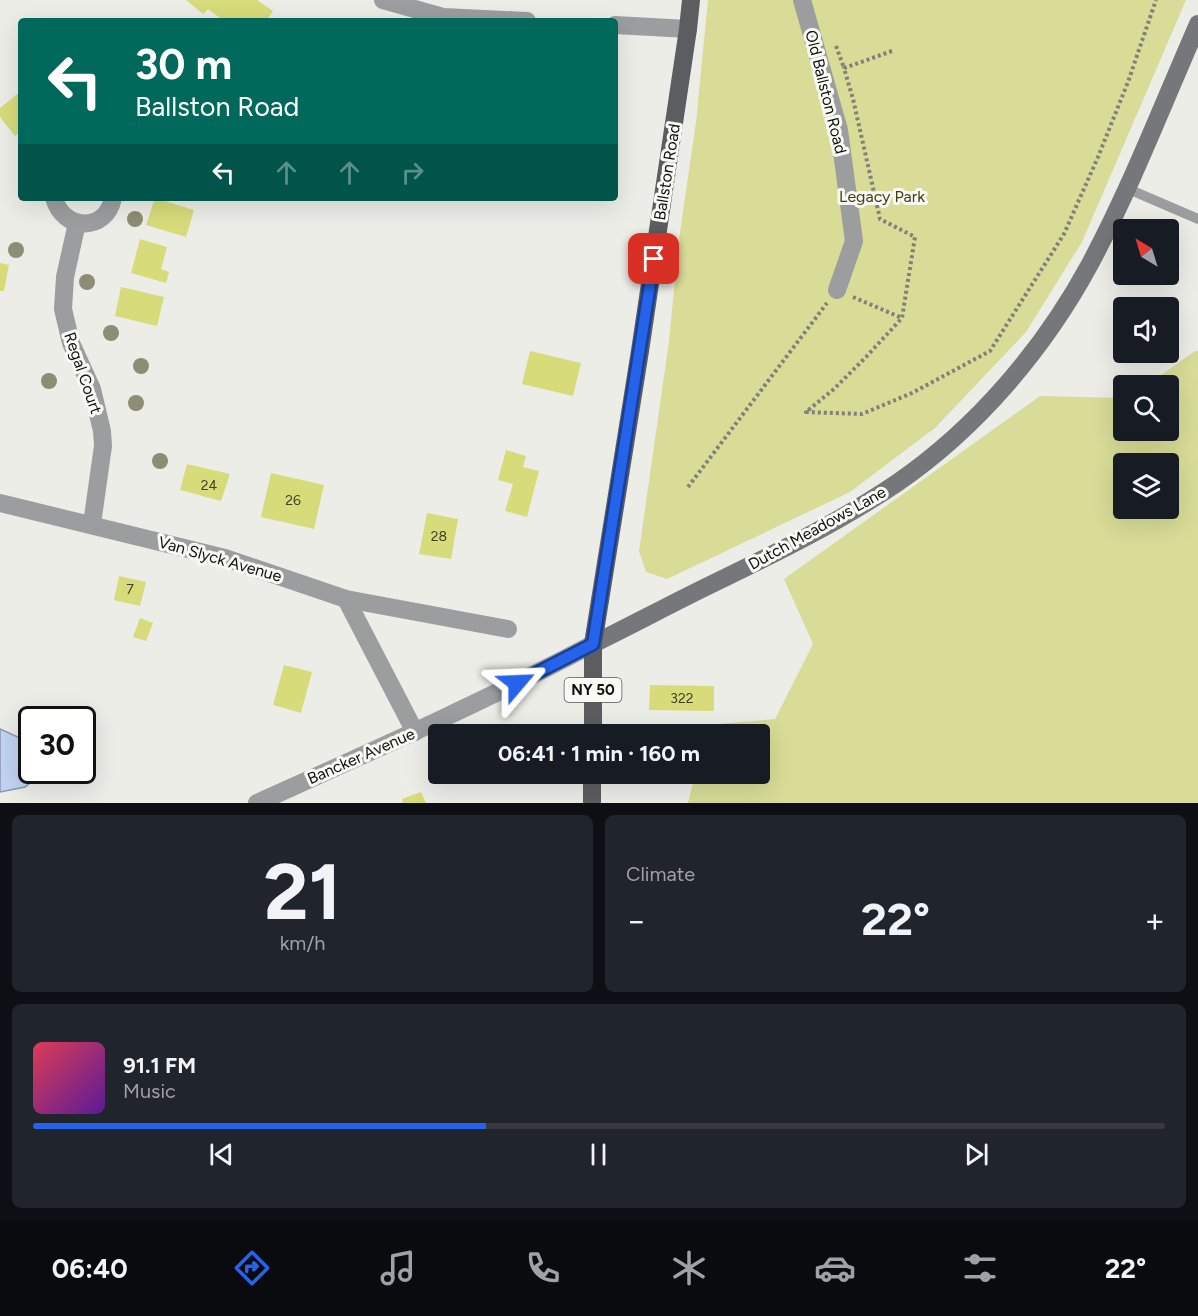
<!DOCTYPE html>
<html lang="en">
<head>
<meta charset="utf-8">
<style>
  body { margin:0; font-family:Figtree,sans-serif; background:#20242c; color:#f1f3f6; height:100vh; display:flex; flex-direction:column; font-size:22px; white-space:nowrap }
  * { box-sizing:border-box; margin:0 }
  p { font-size:20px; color:#9ea1a6 }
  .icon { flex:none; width:33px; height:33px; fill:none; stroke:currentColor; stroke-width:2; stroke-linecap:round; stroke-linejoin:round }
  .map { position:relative; height:803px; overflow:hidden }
  .side { display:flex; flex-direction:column; gap:12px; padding:12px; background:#0d0f14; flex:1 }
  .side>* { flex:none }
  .top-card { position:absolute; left:18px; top:18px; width:600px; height:183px; border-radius:6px; box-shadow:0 6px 24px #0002; background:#00695c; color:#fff; overflow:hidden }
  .needle { width:39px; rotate:322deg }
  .controls { position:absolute; left:1113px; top:219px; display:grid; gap:12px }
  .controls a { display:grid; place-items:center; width:66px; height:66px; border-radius:6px; background:#171b24; box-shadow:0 6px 24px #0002; font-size:30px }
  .speed { position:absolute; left:18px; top:706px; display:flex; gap:12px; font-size:30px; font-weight:700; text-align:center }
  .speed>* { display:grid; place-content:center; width:78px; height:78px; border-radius:50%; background:#171b24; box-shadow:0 6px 24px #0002; line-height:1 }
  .speed .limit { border:3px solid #111; border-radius:9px; background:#fff; color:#111 }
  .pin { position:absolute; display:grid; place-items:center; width:51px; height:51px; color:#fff; margin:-26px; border-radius:12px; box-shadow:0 3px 9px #0006 }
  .me { position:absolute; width:66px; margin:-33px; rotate:64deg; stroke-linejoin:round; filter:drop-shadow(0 0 4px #0008) }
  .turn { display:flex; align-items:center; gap:21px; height:126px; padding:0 18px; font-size:27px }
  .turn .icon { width:78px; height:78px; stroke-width:2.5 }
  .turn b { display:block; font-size:42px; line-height:51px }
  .lanes { display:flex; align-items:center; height:57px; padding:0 18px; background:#0003; justify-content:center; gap:30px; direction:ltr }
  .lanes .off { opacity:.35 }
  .big { font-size:45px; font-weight:700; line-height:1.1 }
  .side .tile { flex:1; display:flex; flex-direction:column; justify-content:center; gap:9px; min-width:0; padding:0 21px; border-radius:9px; background:#20242c }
  .side .dial { align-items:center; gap:0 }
  .dial b { font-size:78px; line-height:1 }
  .song { display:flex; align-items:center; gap:18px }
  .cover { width:72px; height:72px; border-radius:9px; background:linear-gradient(135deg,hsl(350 70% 55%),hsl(270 70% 35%)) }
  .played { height:6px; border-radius:3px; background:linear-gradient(90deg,#2563eb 40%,#363941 40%) }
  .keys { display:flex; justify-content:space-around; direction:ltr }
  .heat { display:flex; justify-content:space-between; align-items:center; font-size:33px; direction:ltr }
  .side .tiles { flex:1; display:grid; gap:12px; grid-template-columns:1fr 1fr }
  .tile:last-child { grid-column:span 2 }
  .trip { position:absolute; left:428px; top:724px; width:342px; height:60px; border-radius:6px; background:#171b24; box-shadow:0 6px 24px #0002; font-weight:700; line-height:60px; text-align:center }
  .menu { display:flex; height:96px; justify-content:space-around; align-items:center; background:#090b0e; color:#9ea1a6 }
  .menu .icon { width:42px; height:42px }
  .menu .selected { color:#2563eb }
  .menu b { font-size:27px; color:#f1f3f6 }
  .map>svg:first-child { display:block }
  .green { fill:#d8dc97; fill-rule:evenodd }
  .water { fill:#c2d3f3; stroke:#8c98ae; stroke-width:1.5 }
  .building { fill:#d7db7a }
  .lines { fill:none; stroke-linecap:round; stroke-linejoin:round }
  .path { stroke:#80807c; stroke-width:4; stroke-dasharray:3 3; stroke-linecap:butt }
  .lane { stroke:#9c9d9f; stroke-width:10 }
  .street { stroke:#9c9d9f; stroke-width:18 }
  .secondary { stroke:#76777a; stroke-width:18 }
  .primary { stroke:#5b5d60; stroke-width:18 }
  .tree { fill:#8c8d74 }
  .route-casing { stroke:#184099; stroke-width:15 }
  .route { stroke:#2563eb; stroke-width:10 }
  .labels { text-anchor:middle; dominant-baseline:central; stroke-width:6; stroke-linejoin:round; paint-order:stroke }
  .number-label { font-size:14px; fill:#414228 }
  .shield { fill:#fafaf5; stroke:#565653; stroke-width:1.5 }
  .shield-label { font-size:15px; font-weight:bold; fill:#0f0f0d }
  .street-label { font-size:16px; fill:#0f0f0d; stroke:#fafaf5 }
  .park-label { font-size:16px; fill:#3d3e15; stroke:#fafaf5 }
</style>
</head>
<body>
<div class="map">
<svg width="1198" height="803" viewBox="0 0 1198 803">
  <rect width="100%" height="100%" fill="#edede8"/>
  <g class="green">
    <polygon points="708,0 1186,0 1082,242 1026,332 935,428 850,492 667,579 646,572 639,551 669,341 679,239 696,122"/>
    <path d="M1195,351H1198V803H688L695,774H759V735H704L706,725L775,719L813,644L784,579L1040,396L1123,398L1124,430H1168V386L1147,385ZM1124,464H1168V508H1124Z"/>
  </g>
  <polygon class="water" points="0,729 31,743 32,771 42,771 43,773 25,787 0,792"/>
  <g class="building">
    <polygon points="186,0 257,0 273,11 266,21 224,21 208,9 203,14"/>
    <polygon points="21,91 21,131 15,136 0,117 0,108"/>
    <polygon points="155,198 194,210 186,237 146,225"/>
    <polygon points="140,239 167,247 161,269 169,272 166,283 131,273"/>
    <polygon points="0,263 9,265 4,291 0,291"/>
    <polygon points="121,287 164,297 157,326 115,316"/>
    <polygon points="530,351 581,363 573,396 522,384"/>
    <polygon points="506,450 526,456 523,467 539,471 527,517 505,511 513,484 498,480"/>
    <polygon points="187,464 230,474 221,501 180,490"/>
    <polygon points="271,473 324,485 314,529 261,517"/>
    <polygon points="427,513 458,519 451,559 419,554"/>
    <polygon points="119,576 146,582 140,606 114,600"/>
    <polygon points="140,618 153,623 146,641 133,637"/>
    <polygon points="284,665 312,672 301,713 273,705"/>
    <polygon points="650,685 714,686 714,711 649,710"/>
    <polygon points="648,774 672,774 672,780 648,777"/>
    <polygon points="421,792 426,803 403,803 402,799"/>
  </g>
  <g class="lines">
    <g class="path">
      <polyline points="836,46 844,68"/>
      <polyline points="892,51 844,68 853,99 880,219 915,237 902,318 866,357 834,389 806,412 862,414 912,393 990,351 1064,234 1098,157 1128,82 1156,0"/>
      <polyline points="853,297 902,318"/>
      <polyline points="688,487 827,303"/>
    </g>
    <polyline class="lane" points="1126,188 1198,219"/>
    <g class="street">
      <polyline points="383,0 443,17 527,21"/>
      <polyline points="802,0 839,130 854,241 837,290"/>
      <polyline points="615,25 688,29"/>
      <path d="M54,198C63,231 106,233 113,198"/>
      <polyline points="77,223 65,277 63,309 71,343 92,389 102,431 103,446 92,524"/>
      <polyline points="0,503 225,558 346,599 508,629"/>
      <polyline points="346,599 415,732"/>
      <path d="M257,803C370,752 483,702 593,644"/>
    </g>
    <path class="secondary" d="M593,644C632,625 671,604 710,585C774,554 838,523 897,483C977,428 1044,349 1090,264C1131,187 1163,104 1198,24"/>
    <g class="primary">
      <polyline points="593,735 593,644 640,351 688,29 691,0"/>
      <polyline points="592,803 592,774"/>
    </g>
  </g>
  <g class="tree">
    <circle cx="135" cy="219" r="8"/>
    <circle cx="16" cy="250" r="8"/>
    <circle cx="87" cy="282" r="8"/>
    <circle cx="111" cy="333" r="8"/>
    <circle cx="141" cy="366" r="8"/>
    <circle cx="49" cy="381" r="8"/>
    <circle cx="136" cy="403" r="8"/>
    <circle cx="160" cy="461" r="8"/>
  </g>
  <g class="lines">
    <defs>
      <polyline id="route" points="517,683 593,644 654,259"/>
    </defs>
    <use href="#route" class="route-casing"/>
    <use href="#route" class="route"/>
  </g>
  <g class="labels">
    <g class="number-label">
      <text x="209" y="485">24</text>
      <text x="293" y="500">26</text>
      <text x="439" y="536">28</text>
      <text x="130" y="589">7</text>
      <text x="682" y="698">322</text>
    </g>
    <rect class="shield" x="564.5" y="678" width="57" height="24" rx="4.5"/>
    <g class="shield-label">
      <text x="593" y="690">NY 50</text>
    </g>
    <g class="street-label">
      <text transform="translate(826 92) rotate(76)">Old Ballston Road</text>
      <text transform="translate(667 172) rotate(-81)">Ballston Road</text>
      <text transform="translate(83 373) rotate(71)">Regal Court</text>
      <text transform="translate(817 528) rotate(-29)">Dutch Meadows Lane</text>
      <text transform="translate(220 559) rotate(16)">Van Slyck Avenue</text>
      <text transform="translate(361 756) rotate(-24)">Bancker Avenue</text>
    </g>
    <g class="park-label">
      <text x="882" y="196">Legacy Park</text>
    </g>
  </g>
</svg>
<div class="controls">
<a><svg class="needle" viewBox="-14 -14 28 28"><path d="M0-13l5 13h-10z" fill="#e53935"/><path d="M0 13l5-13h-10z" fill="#9ea1a6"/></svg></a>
<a><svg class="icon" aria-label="sound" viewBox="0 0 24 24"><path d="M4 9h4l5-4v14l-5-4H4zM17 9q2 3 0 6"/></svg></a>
<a><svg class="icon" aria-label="search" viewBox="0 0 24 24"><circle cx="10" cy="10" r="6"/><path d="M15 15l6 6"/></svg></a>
<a><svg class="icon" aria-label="layers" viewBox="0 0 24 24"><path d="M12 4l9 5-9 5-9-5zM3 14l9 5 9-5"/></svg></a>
</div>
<div class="speed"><div class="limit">30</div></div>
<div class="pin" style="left:654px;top:259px;background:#d93025"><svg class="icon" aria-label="arrive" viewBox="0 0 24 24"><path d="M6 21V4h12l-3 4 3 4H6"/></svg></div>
<svg class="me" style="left:517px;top:683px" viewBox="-20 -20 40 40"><path d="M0-17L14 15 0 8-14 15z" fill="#2563eb" stroke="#fff" stroke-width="4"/></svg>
<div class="trip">06:41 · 1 min · 160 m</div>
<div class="top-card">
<div class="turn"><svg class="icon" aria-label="left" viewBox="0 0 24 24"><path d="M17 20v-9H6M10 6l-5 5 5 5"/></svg><div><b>30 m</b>Ballston Road</div></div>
<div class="lanes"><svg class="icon" aria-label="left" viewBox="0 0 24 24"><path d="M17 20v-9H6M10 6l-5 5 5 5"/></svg><svg class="icon off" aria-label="ahead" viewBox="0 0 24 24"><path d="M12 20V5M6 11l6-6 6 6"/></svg><svg class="icon off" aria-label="ahead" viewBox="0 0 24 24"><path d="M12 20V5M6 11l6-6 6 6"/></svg><svg class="icon off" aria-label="right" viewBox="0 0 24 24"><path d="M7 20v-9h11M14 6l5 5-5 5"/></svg></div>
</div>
</div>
<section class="side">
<div class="tiles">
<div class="tile dial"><b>21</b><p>km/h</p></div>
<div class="tile"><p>Climate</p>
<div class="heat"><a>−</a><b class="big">22°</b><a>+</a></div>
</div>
<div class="tile">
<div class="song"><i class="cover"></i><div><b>91.1 FM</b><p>Music</p></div></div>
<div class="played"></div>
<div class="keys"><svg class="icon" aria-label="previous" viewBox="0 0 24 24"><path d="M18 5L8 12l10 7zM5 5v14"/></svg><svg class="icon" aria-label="pause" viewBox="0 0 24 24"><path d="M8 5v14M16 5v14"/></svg><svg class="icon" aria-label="next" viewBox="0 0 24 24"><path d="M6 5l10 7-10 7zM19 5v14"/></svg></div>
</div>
</div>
</section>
<nav class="menu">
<b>06:40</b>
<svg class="icon selected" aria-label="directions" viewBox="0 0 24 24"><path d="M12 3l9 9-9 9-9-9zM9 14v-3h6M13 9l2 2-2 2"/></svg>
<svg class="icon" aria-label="music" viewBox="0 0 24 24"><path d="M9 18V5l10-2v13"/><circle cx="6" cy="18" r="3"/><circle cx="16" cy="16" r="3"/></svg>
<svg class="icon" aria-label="phone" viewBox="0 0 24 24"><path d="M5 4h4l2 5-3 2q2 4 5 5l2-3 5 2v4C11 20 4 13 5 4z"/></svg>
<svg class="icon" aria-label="climate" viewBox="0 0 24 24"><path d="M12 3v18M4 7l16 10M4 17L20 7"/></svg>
<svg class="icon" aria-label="car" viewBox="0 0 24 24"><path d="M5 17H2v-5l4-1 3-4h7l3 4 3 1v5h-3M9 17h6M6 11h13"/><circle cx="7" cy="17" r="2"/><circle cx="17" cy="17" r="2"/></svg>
<svg class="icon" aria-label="filters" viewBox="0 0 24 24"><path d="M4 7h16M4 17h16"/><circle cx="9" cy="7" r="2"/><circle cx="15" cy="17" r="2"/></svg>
<b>22°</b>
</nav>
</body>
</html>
